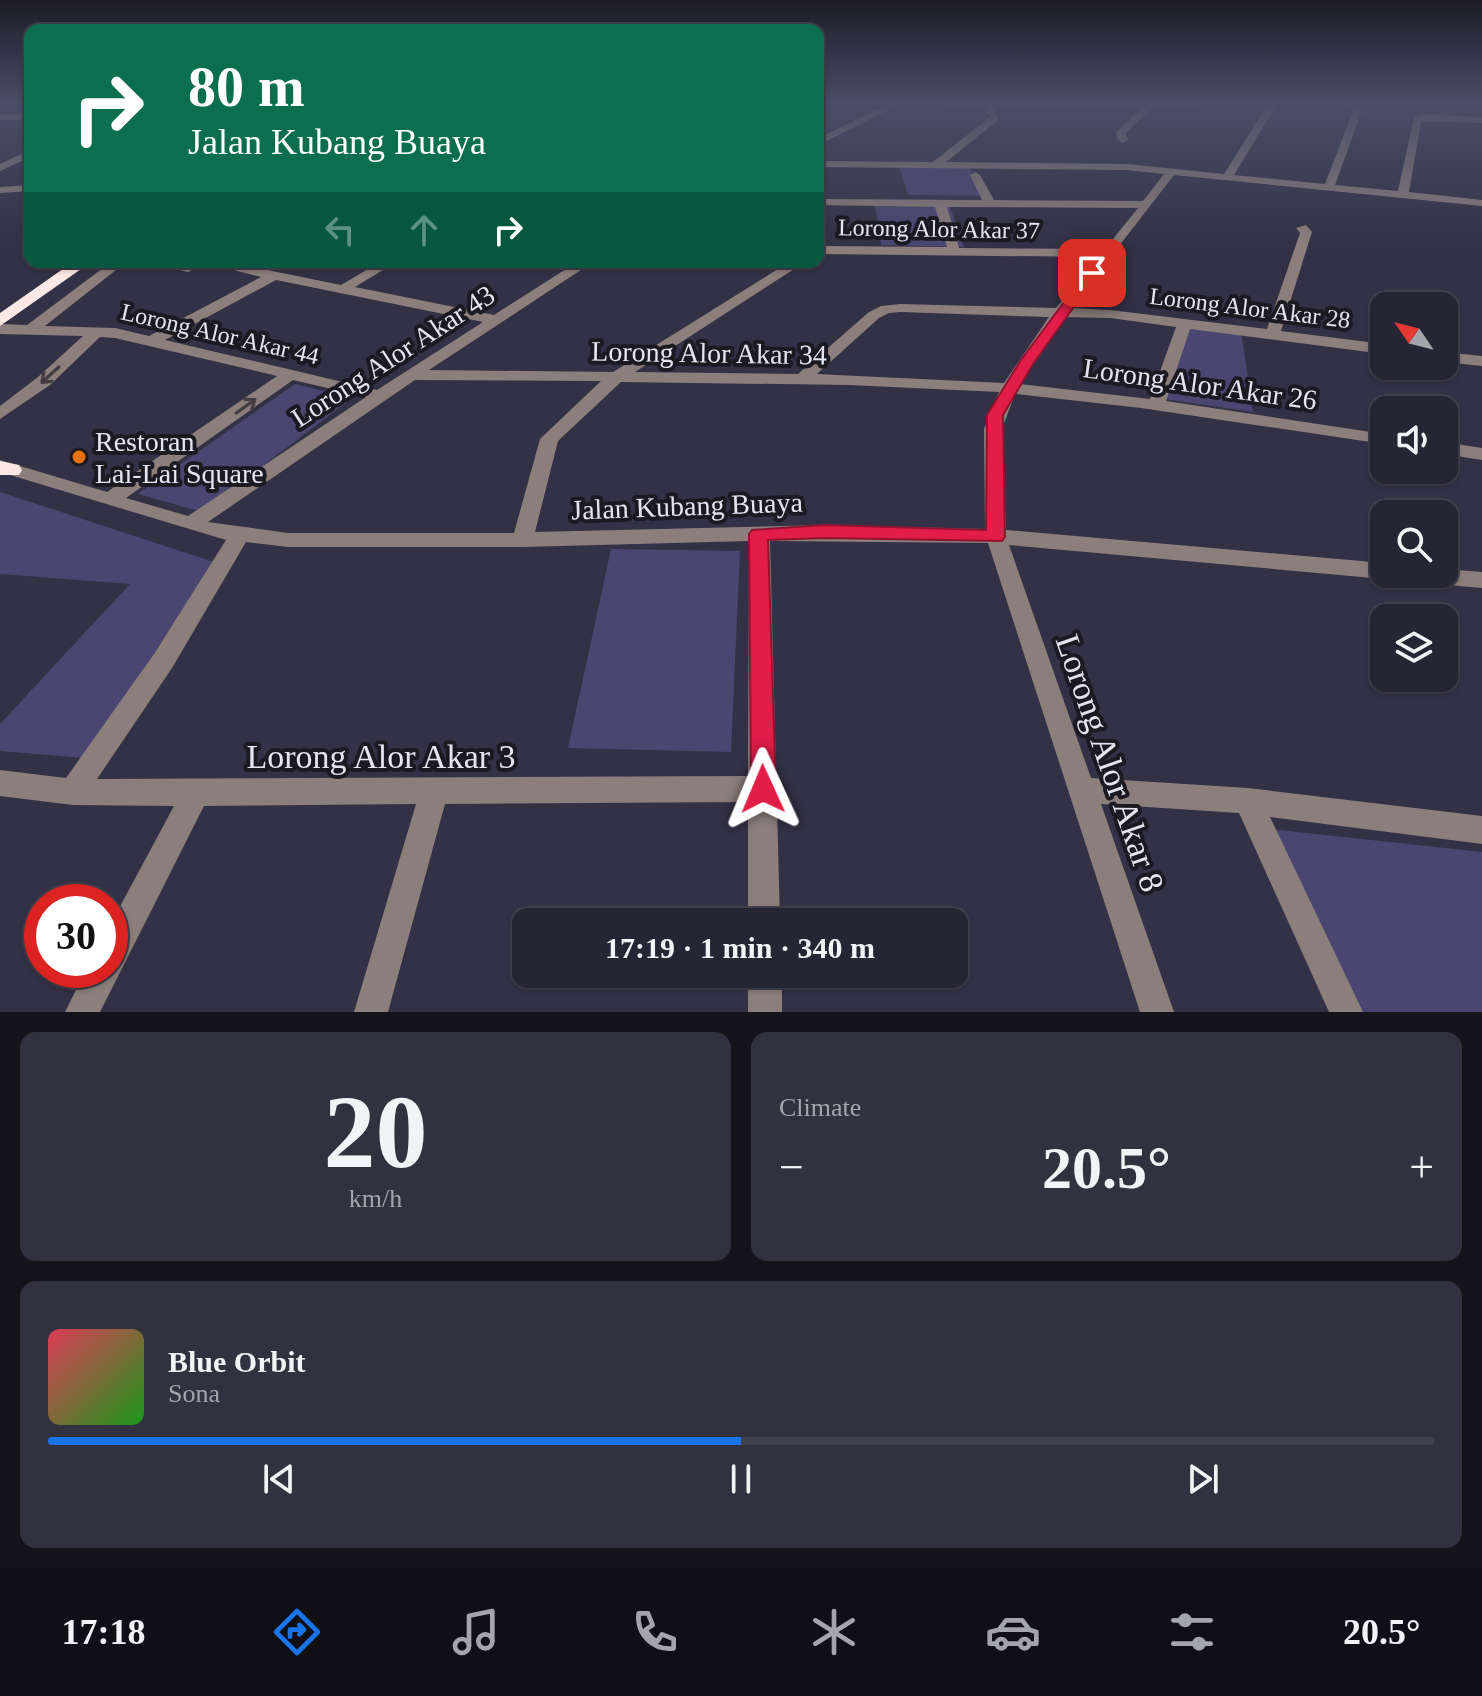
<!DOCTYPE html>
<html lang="en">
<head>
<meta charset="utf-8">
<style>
  body { margin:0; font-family:"Times New Roman",serif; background:#323140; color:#f1f3f6; height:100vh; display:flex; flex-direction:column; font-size:30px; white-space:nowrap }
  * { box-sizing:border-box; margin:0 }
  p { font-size:26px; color:#a4a5ac }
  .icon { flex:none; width:44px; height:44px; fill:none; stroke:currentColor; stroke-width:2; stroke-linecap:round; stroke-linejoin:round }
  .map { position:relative; height:1012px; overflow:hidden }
  .details { display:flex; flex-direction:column; gap:20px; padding:20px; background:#15141d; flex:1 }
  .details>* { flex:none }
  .guide { position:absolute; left:24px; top:24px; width:800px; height:244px; border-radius:16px; box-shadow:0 2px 6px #0004,0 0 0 2px #42424f; background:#0b6e4f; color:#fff; overflow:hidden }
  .needle { width:52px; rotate:305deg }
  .buttons { position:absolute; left:1370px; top:292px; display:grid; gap:16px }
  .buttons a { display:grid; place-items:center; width:88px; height:88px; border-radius:16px; background:#262534; box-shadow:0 2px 6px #0004,0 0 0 2px #42424f; font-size:40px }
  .speed { position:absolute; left:24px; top:884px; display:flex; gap:16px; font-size:40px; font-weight:700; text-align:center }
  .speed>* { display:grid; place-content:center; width:104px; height:104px; border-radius:50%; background:#262534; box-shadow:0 2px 6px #0004,0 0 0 2px #42424f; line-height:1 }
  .speed .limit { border:12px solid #d22; background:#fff; color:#111 }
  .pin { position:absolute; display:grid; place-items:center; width:68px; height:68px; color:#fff; margin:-34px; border-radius:16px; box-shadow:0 4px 12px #0006 }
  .me { position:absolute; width:88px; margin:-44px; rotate:359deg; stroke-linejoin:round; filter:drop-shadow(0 0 6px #0008) }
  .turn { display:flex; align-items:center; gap:28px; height:168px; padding:0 32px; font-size:36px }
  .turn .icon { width:104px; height:104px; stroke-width:2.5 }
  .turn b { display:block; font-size:56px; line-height:68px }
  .lanes { display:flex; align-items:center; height:76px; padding:0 32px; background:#0003; justify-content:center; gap:40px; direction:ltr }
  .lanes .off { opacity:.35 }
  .big { font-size:60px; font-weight:700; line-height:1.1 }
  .details .tile { flex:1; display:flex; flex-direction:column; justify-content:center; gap:12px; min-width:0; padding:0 28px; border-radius:16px; background:#323140 }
  .details .dial { align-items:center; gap:0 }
  .dial b { font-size:104px; line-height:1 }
  .song { display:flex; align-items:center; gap:24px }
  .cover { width:96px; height:96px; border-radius:12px; background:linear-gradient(135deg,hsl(350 70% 55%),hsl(120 70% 35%)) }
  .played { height:8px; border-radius:4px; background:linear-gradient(90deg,#1a73e8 50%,#42424f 50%) }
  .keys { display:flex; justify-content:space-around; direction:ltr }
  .heat { display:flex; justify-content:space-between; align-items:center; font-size:44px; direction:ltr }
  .details .tiles { flex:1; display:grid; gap:20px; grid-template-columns:1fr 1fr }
  .tile:last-child { grid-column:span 2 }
  .trip { position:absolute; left:512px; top:908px; width:456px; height:80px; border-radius:16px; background:#262534; box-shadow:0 2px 6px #0004,0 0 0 2px #42424f; font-weight:700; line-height:80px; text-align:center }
  .menu { display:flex; height:128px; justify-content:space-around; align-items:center; background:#0f0f15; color:#a4a5ac }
  .menu .icon { width:56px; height:56px }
  .menu .on { color:#1a73e8 }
  .menu b { font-size:36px; color:#f1f3f6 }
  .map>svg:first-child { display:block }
  .green { fill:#4b4671 }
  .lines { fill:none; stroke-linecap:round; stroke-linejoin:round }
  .minor { fill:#8b7e7b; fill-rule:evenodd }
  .highway { fill:#fce9e5; fill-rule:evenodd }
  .oneway { stroke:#423d42 }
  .route { fill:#e11d48; stroke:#92132f; stroke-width:2 }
  .food-dot { fill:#e8710a; stroke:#1b1a23; stroke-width:3 }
  .labels { text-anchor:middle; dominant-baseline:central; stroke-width:8; stroke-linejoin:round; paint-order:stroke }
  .far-street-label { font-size:24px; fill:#e5e5f2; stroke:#1b1a23 }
  .street-label { font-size:28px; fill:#e5e5f2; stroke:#1b1a23 }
  .poi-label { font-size:28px; fill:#e5e5f2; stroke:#1b1a23; text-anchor:start }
  .near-street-label { font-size:34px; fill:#e5e5f2; stroke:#1b1a23 }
</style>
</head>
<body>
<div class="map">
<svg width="1482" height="1012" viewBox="0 0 1482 1012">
  <rect width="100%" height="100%" fill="#333145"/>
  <g class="green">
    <polygon points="899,166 969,167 984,196 908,195"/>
    <polygon points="875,206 950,207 964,247 881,245"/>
    <polygon points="1185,324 1241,331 1253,412 1157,398"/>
    <polygon points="295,384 352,398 202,512 138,494"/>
    <polygon points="0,492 214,562 85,758 0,751 0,724 130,584 0,574"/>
    <polygon points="611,549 740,551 731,752 568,748"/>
    <polygon points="1269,829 1482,852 1482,1012 1357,1012"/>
  </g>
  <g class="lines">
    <g class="minor">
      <polygon points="889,104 901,104 818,145 818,138"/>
      <path d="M935,104H1210L1153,107L1126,133L1128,140L1123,143L1118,140L1116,132L1143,107H993L998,120L946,162L1127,164L1224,174L1268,104H1277L1234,175L1325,184L1353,111L1346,104H1356L1362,110L1335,185L1398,191L1414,117L1423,114L1482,117V123L1421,121L1409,192L1482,200V206L1174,175L1071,308L1110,310L1267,329L1300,233L1296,228L1306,225L1312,232L1281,331L1384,344V354L1190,329L1166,401L1384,434V444L1141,408L1015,394L1002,429L1006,530L1384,563V574H1393L1384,579L1009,545L1091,778L1248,788L1482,816V844L1270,817L1363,1012H1329L1239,813L1101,804L1174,1012H1140L988,543L770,541L780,922H748V802L445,804L388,1012H354L416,804L204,806L100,1012H65L86,970H110V925L174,806L73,805L0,796V770L66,778L154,654L226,540L0,472V460L107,492L277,376L115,338L100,337L50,385L0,419V406L38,377L83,336L0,334V324L27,325L111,262H126L45,326L115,328L149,336L261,277L202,262H229L341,285L380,262H396L355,287L494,315L577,262H593L429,370L613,372L789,262H805L635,372L798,374L869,312L881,306L900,304L1056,308L1098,257L818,254V246L947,247L935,207L818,205V199L982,200L970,175L975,172L980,175L994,200L1143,201L1164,174L1127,170L818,167V161L933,162L990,117L984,107ZM947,207L1138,208L1105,249L959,248ZM276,280L483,322L377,390L165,340ZM889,313L900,312L1049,317L1004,383L817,374L879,318ZM1064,317L1110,318L1176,327L1150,399L1020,384ZM293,380L366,397L188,516L126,498ZM415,380L601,381L540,439L514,533H288L208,522ZM621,382L849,385L999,392L984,429L985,529L825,525L535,532L558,441ZM749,541L748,776L97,779L172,668L246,542L288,547H523Z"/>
      <rect x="0" y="114" width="30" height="6"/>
      <polygon points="30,150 30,157 0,171 0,164"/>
      <polygon points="30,185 30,191 0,193 0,187"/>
      <polygon points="146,262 176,262 195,268 188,272"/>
      <polygon points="1444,352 1482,356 1482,366 1444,362"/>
      <polygon points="1444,442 1482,448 1482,460 1444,454"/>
      <polygon points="1444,569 1482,572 1482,588 1413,582 1405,580 1402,574 1444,574"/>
      <rect x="748" y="974" width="34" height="38"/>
    </g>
    <g class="highway">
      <polygon points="73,262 91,262 0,326 0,313"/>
      <polygon points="0,461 19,465 22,470 19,475 0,475"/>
    </g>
  </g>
  <defs><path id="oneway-shaft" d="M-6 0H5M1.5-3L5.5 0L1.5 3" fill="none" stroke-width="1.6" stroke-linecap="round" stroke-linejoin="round" transform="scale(2)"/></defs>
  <g class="oneway">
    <use href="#oneway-shaft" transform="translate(50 375) rotate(138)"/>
    <use href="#oneway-shaft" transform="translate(246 406) rotate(-36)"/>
  </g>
  <linearGradient id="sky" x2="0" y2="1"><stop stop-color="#1c1b26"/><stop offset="0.42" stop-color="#4a4e68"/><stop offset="1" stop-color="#4a4e68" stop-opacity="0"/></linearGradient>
  <rect width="1482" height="246" fill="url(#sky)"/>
  <polygon class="route" points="1088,270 1098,273 1033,364 1003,415 1005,537 1002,541 825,538 768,540 776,789 772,797 763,801 754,797 751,789 749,534 752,530 825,525 986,530 987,415 1021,360"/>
  <circle class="food-dot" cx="79" cy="457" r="8"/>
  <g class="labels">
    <g class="far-street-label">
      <text transform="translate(939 229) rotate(1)">Lorong Alor Akar 37</text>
      <text transform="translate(1250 308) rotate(7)">Lorong Alor Akar 28</text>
      <text transform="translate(220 334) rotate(13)">Lorong Alor Akar 44</text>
    </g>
    <g class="street-label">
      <text transform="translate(709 353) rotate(1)">Lorong Alor Akar 34</text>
      <text transform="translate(393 356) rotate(-33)">Lorong Alor Akar 43</text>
      <text transform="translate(1200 384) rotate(8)">Lorong Alor Akar 26</text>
      <text transform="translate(687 506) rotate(-2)">Jalan Kubang Buaya</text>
    </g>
    <g class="poi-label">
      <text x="95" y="441">Restoran<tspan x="95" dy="32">Lai-Lai Square</tspan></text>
    </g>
    <g class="near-street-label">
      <text x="381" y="756">Lorong Alor Akar 3</text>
      <text transform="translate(1110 763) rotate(71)">Lorong Alor Akar 8</text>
    </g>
  </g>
</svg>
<div class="buttons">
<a><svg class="needle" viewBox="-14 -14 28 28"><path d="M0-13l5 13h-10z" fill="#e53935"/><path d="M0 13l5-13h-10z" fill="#a4a5ac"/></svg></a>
<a><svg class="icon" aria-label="sound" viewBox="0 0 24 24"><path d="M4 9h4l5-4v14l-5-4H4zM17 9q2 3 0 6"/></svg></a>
<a><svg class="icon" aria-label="search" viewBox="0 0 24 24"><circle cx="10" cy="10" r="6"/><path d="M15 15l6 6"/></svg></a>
<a><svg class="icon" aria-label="layers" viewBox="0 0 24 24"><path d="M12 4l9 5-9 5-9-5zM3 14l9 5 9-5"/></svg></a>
</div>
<div class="speed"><div class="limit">30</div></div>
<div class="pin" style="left:1092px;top:273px;background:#d93025"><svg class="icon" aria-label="arrive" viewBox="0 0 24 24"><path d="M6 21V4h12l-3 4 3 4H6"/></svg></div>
<svg class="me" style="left:763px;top:789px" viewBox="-20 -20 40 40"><path d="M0-17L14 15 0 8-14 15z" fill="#e11d48" stroke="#fff" stroke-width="4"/></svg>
<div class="trip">17:19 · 1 min · 340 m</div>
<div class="guide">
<div class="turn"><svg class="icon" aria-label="right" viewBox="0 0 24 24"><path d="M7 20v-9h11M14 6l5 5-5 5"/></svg><div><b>80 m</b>Jalan Kubang Buaya</div></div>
<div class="lanes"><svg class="icon off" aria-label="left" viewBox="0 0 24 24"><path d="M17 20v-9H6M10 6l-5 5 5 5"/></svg><svg class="icon off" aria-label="ahead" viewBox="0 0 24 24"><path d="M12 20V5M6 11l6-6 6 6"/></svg><svg class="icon" aria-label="right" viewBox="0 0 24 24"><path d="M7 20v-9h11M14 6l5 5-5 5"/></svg></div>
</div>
</div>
<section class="details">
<div class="tiles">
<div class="tile dial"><b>20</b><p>km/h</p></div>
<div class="tile"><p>Climate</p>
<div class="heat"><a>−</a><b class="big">20.5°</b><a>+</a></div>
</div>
<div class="tile">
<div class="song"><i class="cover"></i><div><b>Blue Orbit</b><p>Sona</p></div></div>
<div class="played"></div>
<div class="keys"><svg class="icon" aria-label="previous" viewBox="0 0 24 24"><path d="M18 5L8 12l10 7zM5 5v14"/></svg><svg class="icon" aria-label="pause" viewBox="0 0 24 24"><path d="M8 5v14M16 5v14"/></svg><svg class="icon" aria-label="next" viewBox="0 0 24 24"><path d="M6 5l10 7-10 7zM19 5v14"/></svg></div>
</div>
</div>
</section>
<nav class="menu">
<b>17:18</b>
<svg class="icon on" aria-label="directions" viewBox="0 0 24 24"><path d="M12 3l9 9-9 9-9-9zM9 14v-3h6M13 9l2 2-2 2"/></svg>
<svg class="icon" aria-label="music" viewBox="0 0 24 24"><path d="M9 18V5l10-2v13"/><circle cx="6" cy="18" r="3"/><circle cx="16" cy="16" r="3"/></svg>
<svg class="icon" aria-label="phone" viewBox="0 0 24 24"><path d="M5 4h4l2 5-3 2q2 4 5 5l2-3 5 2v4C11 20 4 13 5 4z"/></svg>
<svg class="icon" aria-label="climate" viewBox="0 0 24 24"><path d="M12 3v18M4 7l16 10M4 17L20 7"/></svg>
<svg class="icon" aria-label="car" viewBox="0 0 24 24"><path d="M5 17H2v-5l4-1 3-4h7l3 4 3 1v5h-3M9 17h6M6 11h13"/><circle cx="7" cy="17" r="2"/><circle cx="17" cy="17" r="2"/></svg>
<svg class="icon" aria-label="filters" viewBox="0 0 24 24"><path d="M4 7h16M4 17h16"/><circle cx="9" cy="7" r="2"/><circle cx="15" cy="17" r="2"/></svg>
<b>20.5°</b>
</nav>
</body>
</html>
